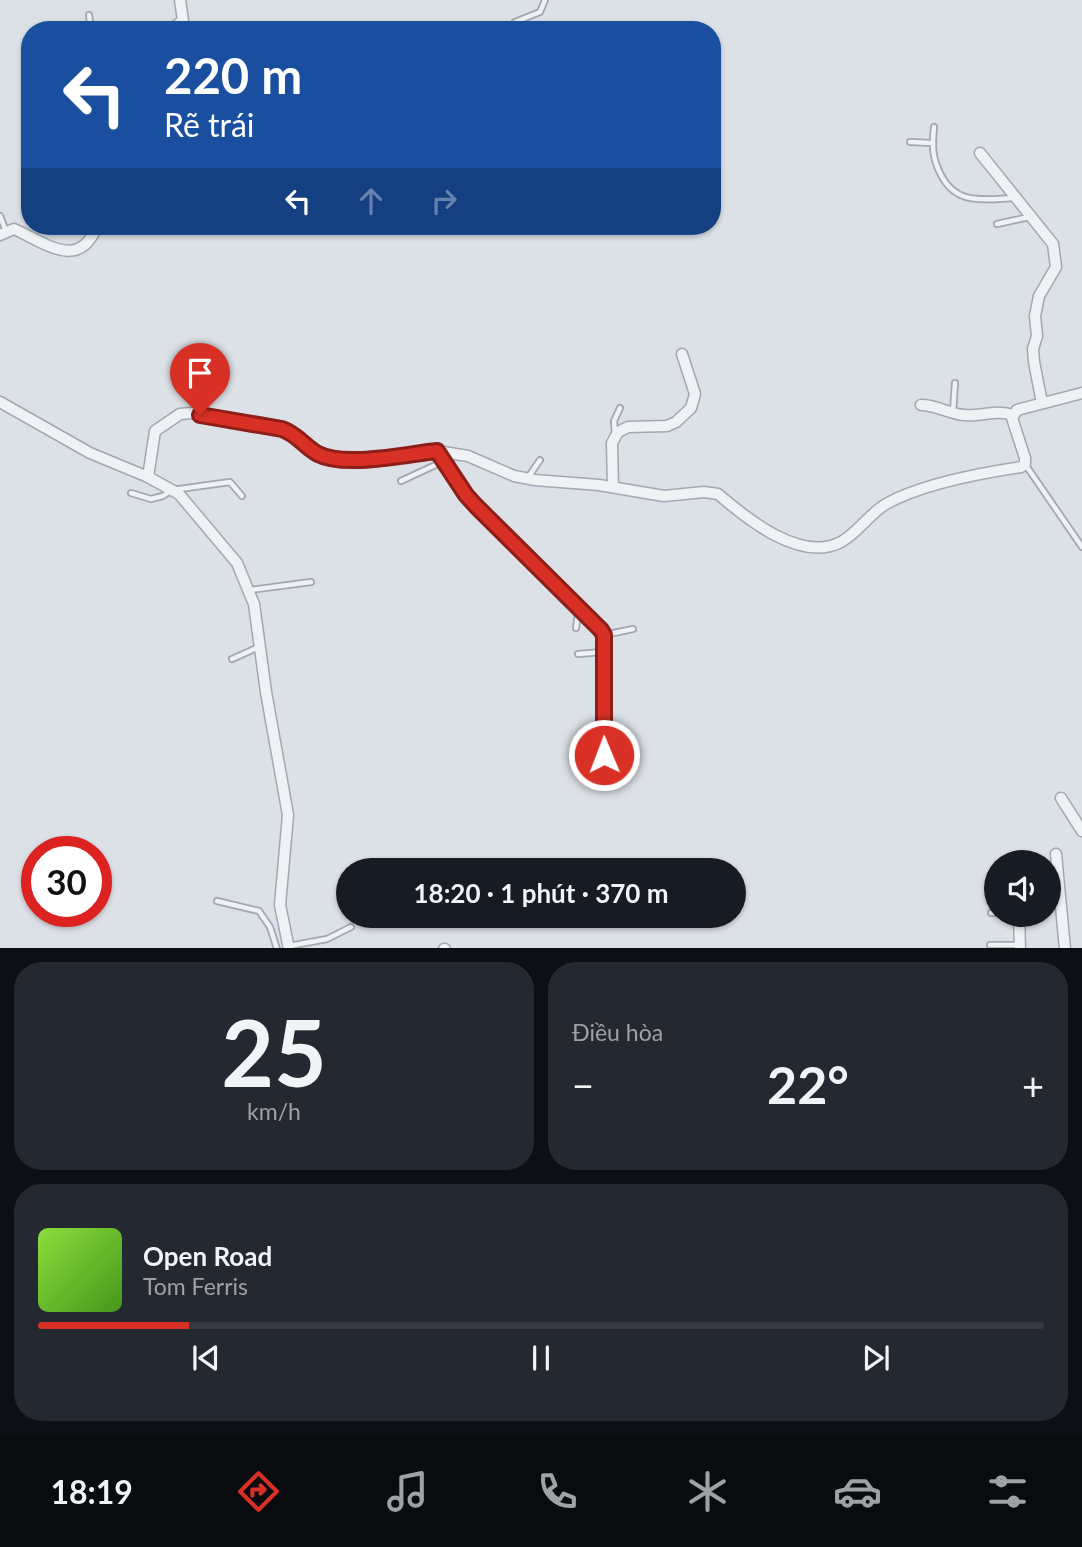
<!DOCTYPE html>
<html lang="vi">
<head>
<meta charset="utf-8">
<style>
  body { margin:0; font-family:Lato,sans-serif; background:#242831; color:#f1f3f6; height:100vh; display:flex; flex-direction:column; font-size:26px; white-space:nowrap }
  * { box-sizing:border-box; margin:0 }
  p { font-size:23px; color:#9ea1a6 }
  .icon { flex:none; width:38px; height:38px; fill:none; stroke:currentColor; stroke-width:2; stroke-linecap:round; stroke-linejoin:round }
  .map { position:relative; height:948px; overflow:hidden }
  .side { display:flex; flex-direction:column; gap:14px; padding:14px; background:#0d0f14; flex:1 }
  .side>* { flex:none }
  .hud { position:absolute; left:21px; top:21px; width:700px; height:214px; border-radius:28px; box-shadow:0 2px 5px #0004; background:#1a4fa0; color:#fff; overflow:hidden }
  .controls { position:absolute; left:984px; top:850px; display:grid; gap:14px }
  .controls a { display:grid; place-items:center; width:77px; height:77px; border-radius:50%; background:#171b24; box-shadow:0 2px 5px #0004; font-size:35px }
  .speed { position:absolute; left:21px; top:836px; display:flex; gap:14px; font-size:35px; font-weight:700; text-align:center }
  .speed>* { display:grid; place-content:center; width:91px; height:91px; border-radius:50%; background:#171b24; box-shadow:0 2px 5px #0004; line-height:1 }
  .speed .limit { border:10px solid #d22; background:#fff; color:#111 }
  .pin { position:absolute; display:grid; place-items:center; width:60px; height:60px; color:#fff; margin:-72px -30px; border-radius:50% 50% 50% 0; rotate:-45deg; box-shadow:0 0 7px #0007 }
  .pin .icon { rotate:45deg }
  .me { position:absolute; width:77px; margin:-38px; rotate:359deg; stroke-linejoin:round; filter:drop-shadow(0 0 5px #0008) }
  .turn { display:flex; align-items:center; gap:24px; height:147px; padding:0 28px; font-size:32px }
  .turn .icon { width:91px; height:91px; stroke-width:2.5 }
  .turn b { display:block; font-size:49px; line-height:60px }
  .lanes { display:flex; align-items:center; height:66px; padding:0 28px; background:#0003; justify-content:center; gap:35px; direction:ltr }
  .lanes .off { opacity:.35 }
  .big { font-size:52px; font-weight:700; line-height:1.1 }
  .side .card { flex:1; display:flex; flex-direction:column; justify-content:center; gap:10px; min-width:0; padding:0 24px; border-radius:28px; background:#242831 }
  .side .dial { align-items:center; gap:0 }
  .dial b { font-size:91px; line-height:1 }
  .song { display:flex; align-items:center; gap:21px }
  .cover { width:84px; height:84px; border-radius:10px; background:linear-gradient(135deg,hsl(90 70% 55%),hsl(100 70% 35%)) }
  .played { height:7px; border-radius:4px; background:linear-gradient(90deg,#d93025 15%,#363941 15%) }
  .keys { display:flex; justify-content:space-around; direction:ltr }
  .heat { display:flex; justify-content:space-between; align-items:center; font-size:38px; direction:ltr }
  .side .tiles { flex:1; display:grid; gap:14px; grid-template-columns:1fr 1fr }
  .card:last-child { grid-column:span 2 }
  .trip { position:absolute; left:336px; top:858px; width:410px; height:70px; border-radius:35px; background:#171b24; box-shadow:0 2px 5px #0004; font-weight:700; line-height:70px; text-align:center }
  .tab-bar { display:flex; height:112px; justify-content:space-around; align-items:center; background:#090b0e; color:#9ea1a6 }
  .tab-bar .icon { width:49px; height:49px }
  .tab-bar .on { color:#d93025 }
  .tab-bar b { font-size:32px; color:#f1f3f6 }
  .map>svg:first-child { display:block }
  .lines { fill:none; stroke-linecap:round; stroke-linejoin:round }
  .service-casing { stroke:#a2a8b1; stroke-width:8 }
  .minor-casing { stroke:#a2a8b1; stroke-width:13 }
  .service { stroke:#eff1f5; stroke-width:4.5 }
  .minor { stroke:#eff1f5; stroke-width:10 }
  .route-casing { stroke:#8d1f18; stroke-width:18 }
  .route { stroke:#d93025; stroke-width:12 }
</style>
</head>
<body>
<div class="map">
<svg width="1082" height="949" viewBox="0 0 1082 949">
  <rect width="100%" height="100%" fill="#dce1e7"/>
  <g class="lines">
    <defs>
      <g id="service">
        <polyline points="89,15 91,30"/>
        <polyline points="508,30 515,22 540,12 545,0"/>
        <path d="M934,127C932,146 932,158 941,175C957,206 984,199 1015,198"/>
        <polyline points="910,142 932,143"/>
        <polyline points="0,216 6,231"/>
        <polyline points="997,224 1029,217"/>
        <polyline points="953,412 955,383"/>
        <polyline points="615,434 614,421 620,408"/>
        <polyline points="1025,464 1082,547"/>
        <polyline points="527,479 540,460"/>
        <polyline points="401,481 444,461"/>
        <polyline points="131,493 151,499 163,496 172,490 230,482 242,496"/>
        <polyline points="250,590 311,582"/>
        <polyline points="576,628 579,607"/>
        <polyline points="604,635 633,629"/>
        <polyline points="578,654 603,652"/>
        <polyline points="232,659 259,647"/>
        <polyline points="217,901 259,911 270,927 277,949"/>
        <polyline points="991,913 996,913"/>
        <polyline points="990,945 1019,945"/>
        <polyline points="289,946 327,939 351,927"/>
      </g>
      <g id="minor">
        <polyline points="171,30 183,20 180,0"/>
        <polyline points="980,153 1053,244 1056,267 1039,296 1035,316 1037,336 1033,349 1034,362 1042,403"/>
        <path d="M0,235L14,229C44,242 79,272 97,226"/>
        <polyline points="0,402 90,453 148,477 179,494 237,563 254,604 266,692 288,815 280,905 289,949"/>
        <path d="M921,405C937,405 949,414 964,415C981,417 996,409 1013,415"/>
        <polyline points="437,451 476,506 601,630 604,644 604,755"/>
        <path d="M148,477L155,431L180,414L191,413L282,429L292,432L316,453L343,461L437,451L468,456L514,476L535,480L599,485L664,496L704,492L718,494C747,519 801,563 841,542C859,532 869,514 886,504C921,484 981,473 1021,467L1025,464V458L1012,418L1017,410L1082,393"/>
        <polyline points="613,487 612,443 618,432 628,427 667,426 676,422 691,408 695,394 682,354"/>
        <polyline points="1061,798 1082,831"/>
        <polyline points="1056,854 1065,949"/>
        <polyline points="994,889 996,889"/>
        <polyline points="1019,915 1020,949"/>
        <polyline points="444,949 445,949"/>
      </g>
    </defs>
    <use href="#service" class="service-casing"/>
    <use href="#minor" class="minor-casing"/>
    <use href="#service" class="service"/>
    <use href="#minor" class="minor"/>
  </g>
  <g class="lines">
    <defs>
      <path id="route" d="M200,415L282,429C297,434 305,447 318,454C345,468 407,454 437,451L466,495L476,506L601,630L604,635V755"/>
    </defs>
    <use href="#route" class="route-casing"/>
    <use href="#route" class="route"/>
  </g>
</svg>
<div class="controls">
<a><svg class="icon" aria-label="sound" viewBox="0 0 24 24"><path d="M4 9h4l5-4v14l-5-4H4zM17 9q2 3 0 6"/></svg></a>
</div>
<div class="speed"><div class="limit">30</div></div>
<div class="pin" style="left:200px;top:415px;background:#d93025"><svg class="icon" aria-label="arrive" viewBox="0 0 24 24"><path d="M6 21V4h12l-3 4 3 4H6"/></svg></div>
<svg class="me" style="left:604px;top:755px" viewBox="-20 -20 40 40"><circle r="17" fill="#d93025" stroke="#fff" stroke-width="3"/><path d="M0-11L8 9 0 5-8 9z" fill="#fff"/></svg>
<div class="trip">18:20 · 1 phút · 370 m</div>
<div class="hud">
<div class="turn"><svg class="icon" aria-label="left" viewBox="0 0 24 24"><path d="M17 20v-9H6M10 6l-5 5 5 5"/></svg><div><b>220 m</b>Rẽ trái</div></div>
<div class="lanes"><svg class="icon" aria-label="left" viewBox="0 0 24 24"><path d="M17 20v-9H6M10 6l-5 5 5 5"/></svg><svg class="icon off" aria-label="ahead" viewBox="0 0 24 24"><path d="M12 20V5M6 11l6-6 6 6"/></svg><svg class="icon off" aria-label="right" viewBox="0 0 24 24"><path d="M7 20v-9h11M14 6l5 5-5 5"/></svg></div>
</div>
</div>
<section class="side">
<div class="tiles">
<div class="card dial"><b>25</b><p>km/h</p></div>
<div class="card"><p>Điều hòa</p>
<div class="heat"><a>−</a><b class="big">22°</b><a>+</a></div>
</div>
<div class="card">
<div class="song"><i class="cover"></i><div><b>Open Road</b><p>Tom Ferris</p></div></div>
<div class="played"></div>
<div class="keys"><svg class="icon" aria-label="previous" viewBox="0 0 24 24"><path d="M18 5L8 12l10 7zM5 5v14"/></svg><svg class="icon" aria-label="pause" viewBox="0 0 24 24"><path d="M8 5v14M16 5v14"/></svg><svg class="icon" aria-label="next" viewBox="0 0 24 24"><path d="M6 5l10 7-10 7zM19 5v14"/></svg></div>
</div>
</div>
</section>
<nav class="tab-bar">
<b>18:19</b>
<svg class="icon on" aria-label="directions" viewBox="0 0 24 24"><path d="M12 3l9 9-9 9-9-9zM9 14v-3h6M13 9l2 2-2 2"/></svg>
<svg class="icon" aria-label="music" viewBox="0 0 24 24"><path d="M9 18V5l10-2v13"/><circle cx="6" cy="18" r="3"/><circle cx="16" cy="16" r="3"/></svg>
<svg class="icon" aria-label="phone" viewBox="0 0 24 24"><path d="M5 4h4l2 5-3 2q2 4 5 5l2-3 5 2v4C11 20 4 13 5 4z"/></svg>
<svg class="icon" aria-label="climate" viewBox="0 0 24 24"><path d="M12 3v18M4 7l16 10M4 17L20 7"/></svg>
<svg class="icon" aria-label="car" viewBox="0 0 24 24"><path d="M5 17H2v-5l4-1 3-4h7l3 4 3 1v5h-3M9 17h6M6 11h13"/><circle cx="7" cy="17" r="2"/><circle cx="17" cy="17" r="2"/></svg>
<svg class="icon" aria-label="filters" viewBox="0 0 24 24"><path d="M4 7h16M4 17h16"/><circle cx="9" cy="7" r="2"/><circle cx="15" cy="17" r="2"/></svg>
</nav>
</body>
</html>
